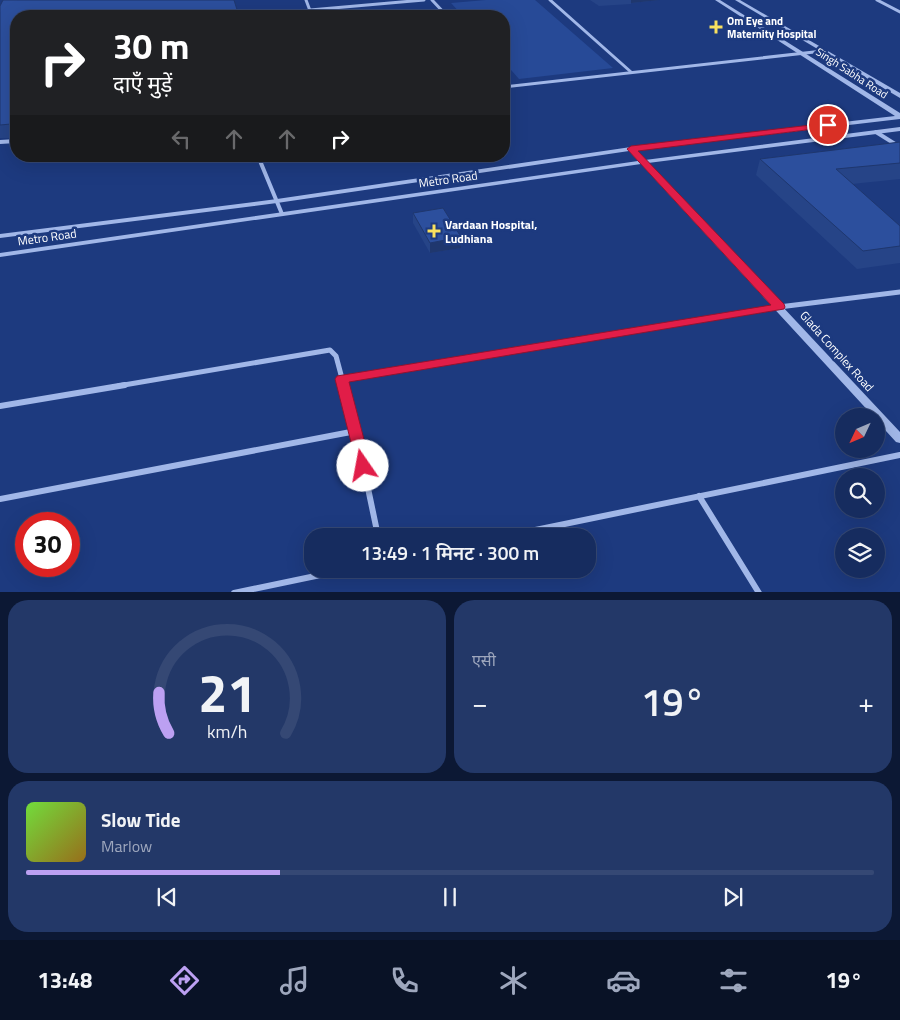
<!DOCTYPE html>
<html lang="hi">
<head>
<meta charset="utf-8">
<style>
  body { margin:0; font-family:"Titillium Web","Noto Sans Devanagari",sans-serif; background:#233868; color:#f1f3f6; height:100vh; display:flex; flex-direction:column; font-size:19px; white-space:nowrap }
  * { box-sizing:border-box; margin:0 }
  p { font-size:16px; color:#9ea7bd }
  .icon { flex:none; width:28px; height:28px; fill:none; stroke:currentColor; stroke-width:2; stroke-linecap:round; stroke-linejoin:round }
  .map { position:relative; height:592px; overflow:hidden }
  .details { display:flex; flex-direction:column; gap:8px; padding:8px; background:#0c1834; flex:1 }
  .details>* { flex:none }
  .guide { position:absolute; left:10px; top:10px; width:500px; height:152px; border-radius:20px; box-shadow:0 5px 20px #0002,0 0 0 1px #354874; background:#202124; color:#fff; overflow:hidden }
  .needle { width:32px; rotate:226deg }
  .controls { position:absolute; left:835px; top:408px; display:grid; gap:10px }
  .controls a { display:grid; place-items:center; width:50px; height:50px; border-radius:50%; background:#162c5f; box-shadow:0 5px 20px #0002,0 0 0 1px #354874; font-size:25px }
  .speed { position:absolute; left:15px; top:512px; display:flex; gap:10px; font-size:25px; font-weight:700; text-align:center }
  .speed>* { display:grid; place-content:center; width:65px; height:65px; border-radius:50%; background:#162c5f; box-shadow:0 5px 20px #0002,0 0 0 1px #354874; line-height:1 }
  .speed .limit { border:8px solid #d22; background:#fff; color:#111 }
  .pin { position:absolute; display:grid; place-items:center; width:42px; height:42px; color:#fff; margin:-21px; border:2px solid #fff; border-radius:50%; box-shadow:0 1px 5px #0007 }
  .me { position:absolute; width:55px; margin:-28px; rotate:348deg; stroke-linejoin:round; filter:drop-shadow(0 0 4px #0008) }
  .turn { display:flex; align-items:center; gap:18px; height:105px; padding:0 20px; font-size:22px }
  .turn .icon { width:65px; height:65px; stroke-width:2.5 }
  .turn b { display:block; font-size:35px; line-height:42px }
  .lanes { display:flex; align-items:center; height:48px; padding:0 20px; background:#0003; justify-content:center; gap:25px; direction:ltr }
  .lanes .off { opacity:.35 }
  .big { font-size:38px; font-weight:600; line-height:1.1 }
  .details .tile { flex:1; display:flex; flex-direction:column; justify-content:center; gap:8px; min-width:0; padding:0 18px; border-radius:20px; background:#233868 }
  .details .dial { align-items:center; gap:0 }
  .dial svg { height:130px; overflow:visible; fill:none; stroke:#354874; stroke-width:7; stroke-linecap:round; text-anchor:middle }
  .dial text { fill:#f1f3f6; stroke:none }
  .song { display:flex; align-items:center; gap:15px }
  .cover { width:60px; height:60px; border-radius:8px; background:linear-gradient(135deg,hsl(100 70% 55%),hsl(40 70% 35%)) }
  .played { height:5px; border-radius:2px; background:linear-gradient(90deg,#bca0f2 30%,#354874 30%) }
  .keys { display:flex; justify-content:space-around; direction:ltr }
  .heat { display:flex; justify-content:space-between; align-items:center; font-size:28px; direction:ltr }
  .details .tiles { flex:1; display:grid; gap:8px; grid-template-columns:1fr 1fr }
  .tile:last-child { grid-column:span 2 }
  .trip { position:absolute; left:304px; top:528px; width:292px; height:50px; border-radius:20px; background:#162c5f; box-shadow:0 5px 20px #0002,0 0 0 1px #354874; font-weight:600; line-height:50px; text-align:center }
  .tabs { display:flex; height:80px; justify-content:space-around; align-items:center; background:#091226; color:#9ea7bd }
  .tabs .icon { width:35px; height:35px }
  .tabs .selected { color:#bca0f2 }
  .tabs b { font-size:22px; color:#f1f3f6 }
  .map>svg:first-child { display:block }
  .green { fill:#274a97 }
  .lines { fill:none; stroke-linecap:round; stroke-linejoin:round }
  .minor-far3 { stroke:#a1b7e8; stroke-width:3 }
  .minor-far2 { stroke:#a1b7e8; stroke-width:4 }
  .minor-far1 { stroke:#a1b7e8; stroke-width:5 }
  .minor { stroke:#a1b7e8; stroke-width:6 }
  .tertiary { fill:#a1b7e8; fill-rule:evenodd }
  .wall { fill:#264487 }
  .shaded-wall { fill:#1f376e }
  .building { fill:#2c4f9d; stroke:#1f376e }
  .route { fill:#e11d48; stroke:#92132f }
  .poi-dot { fill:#f8e15f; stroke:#1d3a7f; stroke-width:2 }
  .labels { text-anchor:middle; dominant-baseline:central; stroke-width:5; stroke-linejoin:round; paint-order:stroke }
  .far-poi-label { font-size:11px; font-weight:bold; fill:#fff; stroke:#1d3a7f; text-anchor:start }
  .far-street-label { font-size:11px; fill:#fff; stroke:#1d3a7f }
  .street-label { font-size:12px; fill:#fff; stroke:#1d3a7f }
  .poi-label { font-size:12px; font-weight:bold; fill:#fff; stroke:#1d3a7f; text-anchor:start }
</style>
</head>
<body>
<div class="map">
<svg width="900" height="593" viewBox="0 0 900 593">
  <rect width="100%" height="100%" fill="#1d3a7f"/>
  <polygon class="green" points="486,0 535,0 613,68 519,79 504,62 504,16 463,16 451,3"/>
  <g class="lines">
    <g class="minor-far3">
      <polyline points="306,0 312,16"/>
      <polyline points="432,0 447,16"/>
      <polyline points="550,0 631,72"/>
      <polyline points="877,0 900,12"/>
      <polyline points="310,10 424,0"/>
      <polyline points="504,87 823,51"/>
    </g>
    <g class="minor-far2">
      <polyline points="876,132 900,147"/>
      <polyline points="0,142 16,141"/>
      <polyline points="258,156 282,214"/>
    </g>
    <g class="minor-far1">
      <polyline points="342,379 779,307 900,292"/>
      <polyline points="118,386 330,350 336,356 344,386"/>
    </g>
    <g class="minor">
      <polyline points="0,406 125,385"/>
      <polyline points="356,431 378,536"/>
      <polyline points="699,496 759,593"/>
      <polyline points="0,499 356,431 344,385"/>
      <polyline points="506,536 900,455"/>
      <polyline points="234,593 349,569"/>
    </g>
    <g class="tertiary">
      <polygon points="715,0 720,0 900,113 900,119 636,150 645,160 900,127 900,131 648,163 900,432 900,443 896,442 876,420 876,416 873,416 641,164 0,257 0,253 638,161 629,151 277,203 0,238 0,234 277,199 631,147 895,116"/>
      <polygon points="735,0 740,0 900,93 900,98"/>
    </g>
  </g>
  <g class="wall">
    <polygon points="590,0 660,0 631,3 631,4 599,6"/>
    <polygon points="0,6 16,16 16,138 0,138"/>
    <polygon points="900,142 900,179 852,184 900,226 900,263 857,269 756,175 760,159"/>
    <polygon points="413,213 461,237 461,248 430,253 413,223"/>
  </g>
  <g class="shaded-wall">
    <polygon points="631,0 660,0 631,3"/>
    <polygon points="461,237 461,248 430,253 430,243"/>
  </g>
  <g class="building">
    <polygon points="3,0 234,0 239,16 16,16 16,126 15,126 11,124 0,125 0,6"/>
    <polygon points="900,142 900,163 836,169 900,226 900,246 863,251 760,159"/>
    <polygon points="443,208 461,237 430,243 413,213"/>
  </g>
  <polygon class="route" points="828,123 830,124 830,127 638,151 784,304 785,307 784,309 349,382 371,466 368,470 363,472 358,470 335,379 337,376 771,305 627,149 631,146"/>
  <g class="poi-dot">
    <path d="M713.5 19.5h5v5h5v5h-5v5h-5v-5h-5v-5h5z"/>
    <path d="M431.5 223.5h5v5h5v5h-5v5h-5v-5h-5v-5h5z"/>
  </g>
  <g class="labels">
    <g class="far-poi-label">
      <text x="727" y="21">Om Eye and<tspan x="727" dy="13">Maternity Hospital</tspan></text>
    </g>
    <g class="far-street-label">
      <text transform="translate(852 73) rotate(33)">Singh Sabha Road</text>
    </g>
    <g class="street-label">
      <text transform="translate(448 179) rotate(-8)">Metro Road</text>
      <text transform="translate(47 237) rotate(-8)">Metro Road</text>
      <text transform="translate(837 351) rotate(48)">Glada Complex Road</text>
    </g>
    <g class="poi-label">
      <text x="445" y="224">Vardaan Hospital,<tspan x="445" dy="14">Ludhiana</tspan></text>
    </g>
  </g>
</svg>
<div class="controls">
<a><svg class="needle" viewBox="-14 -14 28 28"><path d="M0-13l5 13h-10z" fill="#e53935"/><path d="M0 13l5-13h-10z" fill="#9ea7bd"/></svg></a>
<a><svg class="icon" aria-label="search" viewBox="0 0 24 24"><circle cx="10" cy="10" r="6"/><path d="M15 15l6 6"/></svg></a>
<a><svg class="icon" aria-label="layers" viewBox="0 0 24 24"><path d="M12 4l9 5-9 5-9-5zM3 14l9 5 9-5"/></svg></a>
</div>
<div class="speed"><div class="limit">30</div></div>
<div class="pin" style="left:828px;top:125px;background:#d93025"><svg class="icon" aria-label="arrive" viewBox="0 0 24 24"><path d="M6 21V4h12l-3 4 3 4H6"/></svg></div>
<svg class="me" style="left:363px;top:466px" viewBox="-20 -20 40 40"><circle r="19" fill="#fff"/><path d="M0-13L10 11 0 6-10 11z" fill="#e11d48"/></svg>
<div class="trip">13:49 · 1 मिनट · 300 m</div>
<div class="guide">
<div class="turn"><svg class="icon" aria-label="right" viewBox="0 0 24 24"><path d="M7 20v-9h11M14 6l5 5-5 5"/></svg><div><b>30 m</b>दाएँ मुड़ें</div></div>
<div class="lanes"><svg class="icon off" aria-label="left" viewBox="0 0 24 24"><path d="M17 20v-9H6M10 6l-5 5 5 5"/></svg><svg class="icon off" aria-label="ahead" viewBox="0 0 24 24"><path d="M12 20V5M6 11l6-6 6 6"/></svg><svg class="icon off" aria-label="ahead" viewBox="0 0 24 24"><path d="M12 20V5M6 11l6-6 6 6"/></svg><svg class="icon" aria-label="right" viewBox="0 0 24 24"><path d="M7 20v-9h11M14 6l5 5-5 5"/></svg></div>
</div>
</div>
<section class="details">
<div class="tiles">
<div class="tile dial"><svg viewBox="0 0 100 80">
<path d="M14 69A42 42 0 1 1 86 69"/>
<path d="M14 69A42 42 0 0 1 8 44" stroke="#bca0f2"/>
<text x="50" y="56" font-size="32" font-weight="700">21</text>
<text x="50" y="72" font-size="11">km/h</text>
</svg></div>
<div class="tile"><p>एसी</p>
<div class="heat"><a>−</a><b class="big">19°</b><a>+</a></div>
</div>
<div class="tile">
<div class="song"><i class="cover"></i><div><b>Slow Tide</b><p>Marlow</p></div></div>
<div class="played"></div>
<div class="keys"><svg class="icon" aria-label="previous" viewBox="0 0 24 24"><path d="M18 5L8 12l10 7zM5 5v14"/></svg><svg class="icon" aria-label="pause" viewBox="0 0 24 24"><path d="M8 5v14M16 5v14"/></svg><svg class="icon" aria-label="next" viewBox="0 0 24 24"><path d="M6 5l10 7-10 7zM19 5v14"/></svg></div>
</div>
</div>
</section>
<nav class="tabs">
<b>13:48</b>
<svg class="icon selected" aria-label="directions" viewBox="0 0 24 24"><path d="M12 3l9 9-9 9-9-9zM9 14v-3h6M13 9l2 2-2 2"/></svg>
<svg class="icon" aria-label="music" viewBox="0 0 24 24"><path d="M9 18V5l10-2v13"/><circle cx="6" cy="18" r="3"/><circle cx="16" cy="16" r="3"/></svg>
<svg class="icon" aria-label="phone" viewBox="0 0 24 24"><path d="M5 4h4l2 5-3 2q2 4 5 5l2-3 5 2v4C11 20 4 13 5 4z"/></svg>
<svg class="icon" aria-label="climate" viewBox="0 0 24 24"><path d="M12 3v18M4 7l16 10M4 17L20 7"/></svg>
<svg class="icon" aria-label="car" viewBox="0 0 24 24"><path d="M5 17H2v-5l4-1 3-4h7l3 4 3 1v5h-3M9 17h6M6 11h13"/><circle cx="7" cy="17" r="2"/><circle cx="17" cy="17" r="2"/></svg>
<svg class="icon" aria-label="filters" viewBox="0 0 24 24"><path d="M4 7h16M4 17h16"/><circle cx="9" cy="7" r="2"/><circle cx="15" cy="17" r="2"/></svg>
<b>19°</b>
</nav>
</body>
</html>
